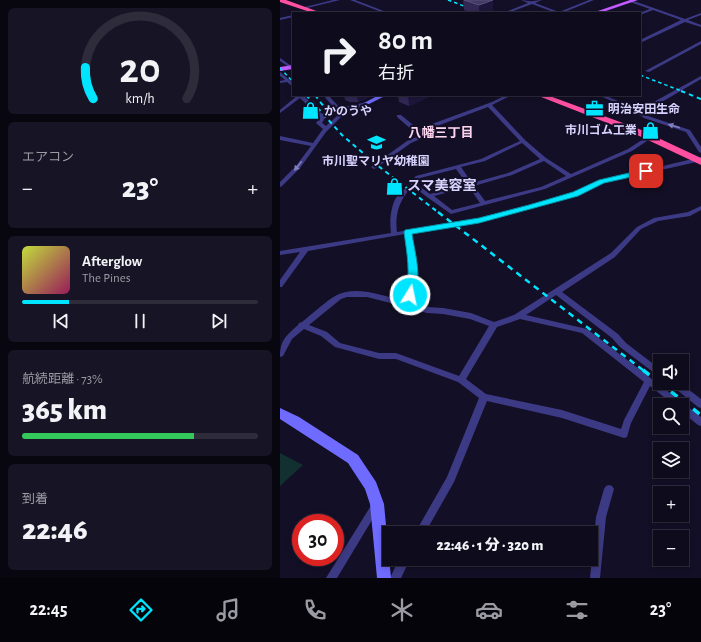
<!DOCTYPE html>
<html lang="ja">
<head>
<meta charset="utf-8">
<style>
  body { margin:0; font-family:"Alegreya Sans","Noto Sans JP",sans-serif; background:#171425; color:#f1f3f6; height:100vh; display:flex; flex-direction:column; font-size:15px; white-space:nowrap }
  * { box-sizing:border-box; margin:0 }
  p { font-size:13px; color:#9b9ba3 }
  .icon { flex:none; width:22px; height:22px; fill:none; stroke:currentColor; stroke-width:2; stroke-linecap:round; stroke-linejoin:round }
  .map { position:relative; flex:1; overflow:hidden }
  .side { display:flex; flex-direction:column; gap:8px; padding:8px; background:#08060f; width:280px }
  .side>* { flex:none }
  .hud { position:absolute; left:12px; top:12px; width:349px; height:84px; border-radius:0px; box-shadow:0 2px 6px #0003,0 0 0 1px #2e2b3b; background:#0e0b1c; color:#f1f3f6; overflow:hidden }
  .fabs { position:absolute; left:373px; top:354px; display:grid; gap:8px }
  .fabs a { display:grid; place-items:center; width:36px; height:36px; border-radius:0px; background:#0e0b1c; box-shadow:0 2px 6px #0003,0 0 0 1px #2e2b3b; font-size:20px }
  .speed { position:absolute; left:12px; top:514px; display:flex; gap:8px; font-size:20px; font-weight:700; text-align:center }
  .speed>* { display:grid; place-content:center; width:52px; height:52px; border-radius:50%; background:#0e0b1c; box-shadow:0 2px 6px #0003,0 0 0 1px #2e2b3b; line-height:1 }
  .speed .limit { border:6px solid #d22; background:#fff; color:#111 }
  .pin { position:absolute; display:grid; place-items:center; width:34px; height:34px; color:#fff; margin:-17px; border-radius:8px; box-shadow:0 2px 6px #0006 }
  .me { position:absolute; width:44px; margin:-22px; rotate:10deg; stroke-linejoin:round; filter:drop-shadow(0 0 3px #0008) }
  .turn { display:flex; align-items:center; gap:14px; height:84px; padding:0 20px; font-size:18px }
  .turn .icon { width:52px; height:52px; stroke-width:2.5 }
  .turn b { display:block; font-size:28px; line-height:34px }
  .big { font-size:30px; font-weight:800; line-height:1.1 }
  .side .card { flex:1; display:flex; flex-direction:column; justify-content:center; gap:6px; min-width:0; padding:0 14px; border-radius:6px; background:#171425 }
  .side .dial { align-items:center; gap:0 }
  .dial svg { height:104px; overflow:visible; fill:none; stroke:#2e2b3b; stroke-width:7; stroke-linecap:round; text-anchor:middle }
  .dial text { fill:#f1f3f6; stroke:none }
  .song { display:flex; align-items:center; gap:12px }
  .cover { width:48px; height:48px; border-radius:6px; background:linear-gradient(135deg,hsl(70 70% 55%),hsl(330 70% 35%)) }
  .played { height:4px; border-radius:2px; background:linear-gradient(90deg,#00e5ff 20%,#2e2b3b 20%) }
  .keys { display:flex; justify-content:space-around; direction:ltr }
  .heat { display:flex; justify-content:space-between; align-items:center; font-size:22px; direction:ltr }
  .charge { height:6px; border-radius:3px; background:linear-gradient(90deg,#34c759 73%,#2e2b3b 0) }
  .trip { position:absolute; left:102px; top:526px; width:216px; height:40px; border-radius:0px; background:#0e0b1c; box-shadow:0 2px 6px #0003,0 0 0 1px #2e2b3b; font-weight:800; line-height:40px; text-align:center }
  .menu { display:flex; height:64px; justify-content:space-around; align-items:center; background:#06040b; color:#9b9ba3 }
  .menu .icon { width:28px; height:28px }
  .menu .selected { color:#00e5ff }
  .menu b { font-size:18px; color:#f1f3f6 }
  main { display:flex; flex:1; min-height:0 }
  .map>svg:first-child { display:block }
  .green { fill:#12302f }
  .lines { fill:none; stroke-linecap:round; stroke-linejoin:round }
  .street { fill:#3d3a85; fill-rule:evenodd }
  .secondary { fill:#6f6bff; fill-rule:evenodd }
  .primary { fill:#c25bff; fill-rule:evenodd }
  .highway { fill:#ff4fa3; fill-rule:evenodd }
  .rail-far3 { stroke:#00e5ff; stroke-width:1.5; stroke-dasharray:3.5 3; stroke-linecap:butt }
  .rail-far2 { stroke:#00e5ff; stroke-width:2; stroke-dasharray:4.5 4; stroke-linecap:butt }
  .rail-far1 { stroke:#00e5ff; stroke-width:2.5; stroke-dasharray:6 5; stroke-linecap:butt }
  .rail { stroke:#00e5ff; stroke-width:3.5; stroke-dasharray:8 6; stroke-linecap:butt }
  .wall { fill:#312854 }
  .shaded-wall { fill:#1d163a }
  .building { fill:#433a66; stroke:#5a527e }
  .oneway { fill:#837fbc }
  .route { fill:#00e5ff; stroke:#0095a6 }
  .labels { text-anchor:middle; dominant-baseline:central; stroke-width:4; stroke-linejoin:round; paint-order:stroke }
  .far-poi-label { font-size:12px; font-weight:bold; fill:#d9d4ff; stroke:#130f26; text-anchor:start }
  .far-neighbourhood-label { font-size:13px; font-weight:bold; fill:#ffd6f0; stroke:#130f26 }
  .poi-label { font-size:14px; font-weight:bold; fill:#d9d4ff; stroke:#130f26; text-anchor:start }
</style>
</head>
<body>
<main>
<section class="side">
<div class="card dial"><svg viewBox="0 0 100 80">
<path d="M14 69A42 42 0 1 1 86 69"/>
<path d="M14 69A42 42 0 0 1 8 45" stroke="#00e5ff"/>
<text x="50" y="56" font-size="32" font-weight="700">20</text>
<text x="50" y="72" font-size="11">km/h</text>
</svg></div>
<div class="card"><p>エアコン</p>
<div class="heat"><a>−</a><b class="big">23°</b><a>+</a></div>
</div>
<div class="card">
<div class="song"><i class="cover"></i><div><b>Afterglow</b><p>The Pines</p></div></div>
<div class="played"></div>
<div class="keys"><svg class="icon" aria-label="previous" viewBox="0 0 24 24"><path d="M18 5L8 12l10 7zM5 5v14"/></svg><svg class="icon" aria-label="pause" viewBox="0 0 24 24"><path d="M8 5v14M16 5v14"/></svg><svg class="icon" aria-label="next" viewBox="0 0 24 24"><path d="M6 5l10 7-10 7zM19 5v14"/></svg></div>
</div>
<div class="card"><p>航続距離 · 73%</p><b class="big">365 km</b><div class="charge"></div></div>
<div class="card"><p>到着</p><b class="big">22:46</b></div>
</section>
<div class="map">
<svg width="421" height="578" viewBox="0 0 421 578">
  <rect width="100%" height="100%" fill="#130f26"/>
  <polygon class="green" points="0,453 23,465 0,486"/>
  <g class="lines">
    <g class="street">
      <polygon points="53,0 60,0 23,9 21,8"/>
      <polygon points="70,0 75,0 109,13 104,13"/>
      <path d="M241,0C245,0 250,2 253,1C256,1 258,0 262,0L255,3L279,12L309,0H314L282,13H276L252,4L228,13H223L248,3Z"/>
      <polygon points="351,0 405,19 421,13 421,15 408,20 421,25 421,27 405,22 360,43 360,40 401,20 373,10 360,15 359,13 370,9 350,2 350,0"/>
      <polygon points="13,15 13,17 0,20 0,18"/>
      <polygon points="421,41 421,44 369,72 365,71"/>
      <polygon points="0,58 13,67 13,70 0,61"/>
      <polygon points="0,72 13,83 13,87 7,82 0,83 0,81 5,80 0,76"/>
      <polygon points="421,76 421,79 363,113 368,116 410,130 421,147 421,153 419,152 406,132 364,118 352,110 318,95 324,95 359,110"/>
      <path d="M18,95H23L45,117V118L42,123L46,126L57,116L54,112L56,110L43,95H48L60,108L87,102L89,103L63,115L46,132L20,168L2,186L0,187V182L16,166L31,146L0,140V136L33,143L43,129L36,123L40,118L20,98L0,113V110ZM71,108L61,113L59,112Z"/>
      <path d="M226,95H232L212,105L245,140L266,158L291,174L348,149L368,136L370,135L373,137L352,151L265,189L171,214L147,197L129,183L136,176L201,159L240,141L208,107L141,132L145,135V137L131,143L96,168L94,169L91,167L127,141L139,136L117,117V115H121L138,129L212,102ZM242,143L260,159L228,173L192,183L181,167L205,161ZM264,161L286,176L261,187L205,201L194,186L232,175ZM176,169L187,184L150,194L135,183L140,178ZM189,187L200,203L172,210L154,196Z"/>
      <path d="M421,157V161L323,183L298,195L199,222L131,233L136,269V284L131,303L147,307L163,308L191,313L214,322L234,315L331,253L357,227L374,218L408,212L421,206V210L410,216L378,221L361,229L335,257L282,292L338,334L346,343L380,369V376L377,375L340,347L332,338L276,295L246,315L307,329L421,417V426L418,425L402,412V405H394L370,386L351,423L347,437L344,438L282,418L207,401L174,482L145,533H135L167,477L199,398L178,382L116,359H99L55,347L41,336L24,329L12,339L3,356L0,357C0,340 6,336 18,325L19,323L22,322C31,315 47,300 57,295C76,285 104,296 124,301L130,284V269L125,234L28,251L2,287H0V280L20,252L0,255V251L111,233C109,219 111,196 125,189L128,191C118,204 115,216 117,232L199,218L294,193L319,181ZM67,297H87L122,306L126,309L129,308L147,313L163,314L190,319L209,326L179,376L116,353H99L60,343L47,332L29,325L61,299ZM240,319L302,333L364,382L344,420L341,429L282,410L206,394L186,379L217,327Z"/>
      <polygon points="390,383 400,383 421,399 421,408 418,407 391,385"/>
      <polygon points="329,485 332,486 334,489 326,517 320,578 310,578 316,517 324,489 326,486"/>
      <polygon points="95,502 98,504 100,507 98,510 57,578 46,578 92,504"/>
      <polygon points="119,559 130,559 121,578 110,578"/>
    </g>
    <g class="secondary">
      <polygon points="99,95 107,95 89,104 84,103"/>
      <polygon points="0,408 19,417 78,455 96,482 104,504 111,578 97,578 90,504 85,489 68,463 0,419"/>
    </g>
    <g class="primary">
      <polygon points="350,0 358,0 320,13 312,13"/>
      <polygon points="13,65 13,69 0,71 0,67"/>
    </g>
    <g class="highway">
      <polygon points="0,0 6,0 42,13 33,13 0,2"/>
      <polygon points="256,95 267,95 359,129 421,158 421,165 353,133"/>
    </g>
    <g class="rail-far3">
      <polyline points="168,0 202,13"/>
      <polyline points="202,7 216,13"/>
      <polyline points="0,68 13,82"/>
      <polyline points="360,75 404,92"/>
    </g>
    <g class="rail-far2">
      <polyline points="401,91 421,99"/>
      <polyline points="26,95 62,135 97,165 159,213"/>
      <polyline points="35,95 51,116"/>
    </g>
    <polyline class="rail-far1" points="158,212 364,371"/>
    <g class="rail">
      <polyline points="363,370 380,383"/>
      <polyline points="380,383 421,415"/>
    </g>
  </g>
  <g class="wall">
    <polygon points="183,0 212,0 213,11 208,13 191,13 184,10"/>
    <polygon points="64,95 94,95 78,102 70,102 65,100"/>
    <polygon points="118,95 153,95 129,106 119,102"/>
  </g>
  <g class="shaded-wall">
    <polygon points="213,0 213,11 208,13 199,13 199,5"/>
    <polygon points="77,95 94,95 78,102"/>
    <polygon points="128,95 153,95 129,106"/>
  </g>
  <polygon class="building" points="184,0 213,0 199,5"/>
  <defs><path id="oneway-solid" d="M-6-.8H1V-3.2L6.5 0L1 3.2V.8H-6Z"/></defs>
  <g class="oneway">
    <use href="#oneway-solid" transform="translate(394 126) rotate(-164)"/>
    <use href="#oneway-solid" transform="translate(18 166) rotate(128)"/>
  </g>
  <path class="route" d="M366,169L369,170V173L324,183L298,196L199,223L132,234C135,254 143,279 133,298H130L125,295C131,274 127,254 124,232L125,230L199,218L249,205L293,192L319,180Z"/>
  <defs>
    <symbol id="office-bare" viewBox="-9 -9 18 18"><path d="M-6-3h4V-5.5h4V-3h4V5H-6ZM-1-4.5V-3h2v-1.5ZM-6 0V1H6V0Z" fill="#00e5ff" stroke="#130f26" stroke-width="2.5" paint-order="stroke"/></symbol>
    <symbol id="shop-bare" viewBox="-9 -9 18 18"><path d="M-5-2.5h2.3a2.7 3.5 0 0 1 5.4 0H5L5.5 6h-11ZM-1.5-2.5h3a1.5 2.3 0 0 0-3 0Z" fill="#00e5ff" stroke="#130f26" stroke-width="2.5" paint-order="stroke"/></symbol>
    <symbol id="school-bare" viewBox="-9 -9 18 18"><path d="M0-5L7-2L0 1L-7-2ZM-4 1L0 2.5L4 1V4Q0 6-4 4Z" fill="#00e5ff" stroke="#130f26" stroke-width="2.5" paint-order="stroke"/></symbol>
  </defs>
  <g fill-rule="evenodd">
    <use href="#office-bare" x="302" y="96" width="25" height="25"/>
    <use href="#shop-bare" x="18" y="98" width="25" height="25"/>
    <use href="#shop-bare" x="358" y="118" width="25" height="25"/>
    <use href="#school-bare" x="84" y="130" width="25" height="25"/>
    <use href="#shop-bare" x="102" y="174" width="25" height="25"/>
  </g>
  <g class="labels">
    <g class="far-poi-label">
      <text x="328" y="109">明治安田生命</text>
      <text x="44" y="111">かのうや</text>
      <text x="357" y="130" text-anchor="end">市川ゴム工業</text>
      <text x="96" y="161" text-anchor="middle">市川聖マリヤ幼稚園</text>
    </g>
    <g class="far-neighbourhood-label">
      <text x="161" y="133">八幡三丁目</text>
    </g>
    <g class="poi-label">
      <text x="127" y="186">スマ美容室</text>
    </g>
  </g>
</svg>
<div class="fabs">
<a><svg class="icon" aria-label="sound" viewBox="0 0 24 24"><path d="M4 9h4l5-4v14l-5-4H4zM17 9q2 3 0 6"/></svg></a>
<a><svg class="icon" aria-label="search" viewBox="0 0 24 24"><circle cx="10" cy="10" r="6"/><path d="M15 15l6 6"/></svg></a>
<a><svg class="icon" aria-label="layers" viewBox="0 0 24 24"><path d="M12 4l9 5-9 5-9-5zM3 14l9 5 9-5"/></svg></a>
<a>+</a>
<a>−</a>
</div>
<div class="speed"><div class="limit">30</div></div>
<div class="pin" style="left:366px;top:171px;background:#d93025"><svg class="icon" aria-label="arrive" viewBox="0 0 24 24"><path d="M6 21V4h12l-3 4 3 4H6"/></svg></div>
<svg class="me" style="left:130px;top:295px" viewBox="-20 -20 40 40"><circle r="17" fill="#00e5ff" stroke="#fff" stroke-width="3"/><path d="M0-11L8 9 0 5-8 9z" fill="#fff"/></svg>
<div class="trip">22:46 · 1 分 · 320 m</div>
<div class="hud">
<div class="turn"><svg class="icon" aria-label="right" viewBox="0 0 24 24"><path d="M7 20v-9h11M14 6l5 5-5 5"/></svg><div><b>80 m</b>右折</div></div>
</div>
</div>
</main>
<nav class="menu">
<b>22:45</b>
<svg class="icon selected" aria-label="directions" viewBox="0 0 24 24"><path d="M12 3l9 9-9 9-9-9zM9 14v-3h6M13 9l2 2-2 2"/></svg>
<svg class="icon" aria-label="music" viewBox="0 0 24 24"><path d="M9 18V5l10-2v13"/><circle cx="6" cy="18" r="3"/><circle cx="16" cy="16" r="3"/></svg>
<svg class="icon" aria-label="phone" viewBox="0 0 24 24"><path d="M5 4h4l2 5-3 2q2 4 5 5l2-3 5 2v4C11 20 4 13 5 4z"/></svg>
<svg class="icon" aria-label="climate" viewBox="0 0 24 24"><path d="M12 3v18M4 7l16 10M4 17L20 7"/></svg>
<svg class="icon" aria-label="car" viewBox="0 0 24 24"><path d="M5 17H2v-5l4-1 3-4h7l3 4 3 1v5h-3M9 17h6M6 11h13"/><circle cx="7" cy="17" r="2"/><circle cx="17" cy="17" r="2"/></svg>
<svg class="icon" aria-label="filters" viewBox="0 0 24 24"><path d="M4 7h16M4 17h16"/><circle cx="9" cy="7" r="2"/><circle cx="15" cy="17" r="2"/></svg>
<b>23°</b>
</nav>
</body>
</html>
